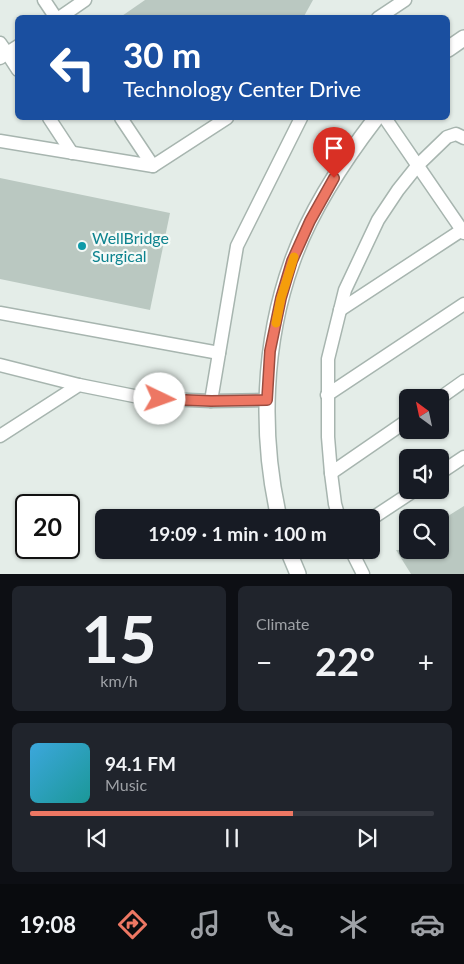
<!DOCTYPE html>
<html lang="en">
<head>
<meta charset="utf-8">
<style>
  body { margin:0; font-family:Lato,sans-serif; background:#20242c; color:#f1f3f6; height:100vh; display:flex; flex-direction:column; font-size:19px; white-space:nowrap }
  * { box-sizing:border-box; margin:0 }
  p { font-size:16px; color:#9ea1a6 }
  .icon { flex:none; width:28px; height:28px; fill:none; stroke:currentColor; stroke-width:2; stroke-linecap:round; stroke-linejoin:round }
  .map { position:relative; height:574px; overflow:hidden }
  .panel { display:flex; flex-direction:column; gap:12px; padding:12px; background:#0d0f14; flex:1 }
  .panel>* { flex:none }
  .banner { position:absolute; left:15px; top:15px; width:435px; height:105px; border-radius:8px; box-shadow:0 1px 4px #0004; background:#1a4fa0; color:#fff; overflow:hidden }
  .needle { width:32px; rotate:327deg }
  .buttons { position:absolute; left:399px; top:389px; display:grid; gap:10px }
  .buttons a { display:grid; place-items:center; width:50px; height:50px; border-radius:8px; background:#171b24; box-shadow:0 1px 4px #0004; font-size:25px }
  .speed { position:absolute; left:15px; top:494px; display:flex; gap:10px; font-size:25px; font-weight:700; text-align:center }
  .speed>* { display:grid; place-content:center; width:65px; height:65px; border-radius:50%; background:#171b24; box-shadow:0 1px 4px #0004; line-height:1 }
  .speed .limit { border:2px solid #111; border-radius:8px; background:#fff; color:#111 }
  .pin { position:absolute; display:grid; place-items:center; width:42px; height:42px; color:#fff; margin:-51px -21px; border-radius:50% 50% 50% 0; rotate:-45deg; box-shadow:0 0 5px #0007 }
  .pin .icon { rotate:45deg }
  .me { position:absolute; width:55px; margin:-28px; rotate:93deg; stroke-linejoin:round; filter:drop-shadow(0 0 4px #0008) }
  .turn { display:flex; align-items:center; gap:18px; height:105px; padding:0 25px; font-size:22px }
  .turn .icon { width:65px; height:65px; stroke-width:2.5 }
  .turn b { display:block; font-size:35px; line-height:42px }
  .big { font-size:38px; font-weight:700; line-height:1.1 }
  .panel .tile { flex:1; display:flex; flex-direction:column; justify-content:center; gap:8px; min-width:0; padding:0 18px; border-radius:8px; background:#20242c }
  .panel .dial { align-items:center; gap:0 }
  .dial b { font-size:65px; line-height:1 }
  .song { display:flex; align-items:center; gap:15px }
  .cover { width:60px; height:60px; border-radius:8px; background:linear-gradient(135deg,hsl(200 70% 55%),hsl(180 70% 35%)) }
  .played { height:5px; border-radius:2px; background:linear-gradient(90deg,#ed7763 65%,#363941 65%) }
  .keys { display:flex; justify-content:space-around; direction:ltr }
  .heat { display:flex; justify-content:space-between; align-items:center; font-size:28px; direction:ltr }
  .panel .tiles { flex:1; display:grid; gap:12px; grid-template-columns:1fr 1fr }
  .tile:last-child { grid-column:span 2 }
  .trip { position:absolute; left:95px; top:509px; width:285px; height:50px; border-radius:8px; background:#171b24; box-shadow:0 1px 4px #0004; font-weight:700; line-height:50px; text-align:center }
  .tabs { display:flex; height:80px; justify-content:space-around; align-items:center; background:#090b0e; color:#9ea1a6 }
  .tabs .icon { width:35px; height:35px }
  .tabs .active { color:#ed7763 }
  .tabs b { font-size:22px; color:#f1f3f6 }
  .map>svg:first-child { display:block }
  .building { fill:#bac8c1 }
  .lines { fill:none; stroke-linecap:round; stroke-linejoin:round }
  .lane-casing { stroke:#a7b5af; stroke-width:15 }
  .street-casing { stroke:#a7b5af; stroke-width:18 }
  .lane { stroke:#fff; stroke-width:12 }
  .street { stroke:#fff; stroke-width:15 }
  .route-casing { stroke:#9a4d40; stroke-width:12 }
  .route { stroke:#ed7763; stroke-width:9 }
  .slow { stroke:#f59e0b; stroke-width:9 }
  .culture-dot { fill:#0f9aa8; stroke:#f5faf7; stroke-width:2 }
  .labels { text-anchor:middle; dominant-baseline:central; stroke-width:4.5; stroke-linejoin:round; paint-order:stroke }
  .culture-label { font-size:16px; fill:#0d838f; stroke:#f5faf7; text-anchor:start }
</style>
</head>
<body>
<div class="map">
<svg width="464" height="574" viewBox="0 0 464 574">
  <rect width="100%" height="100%" fill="#e4ede8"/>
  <g class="building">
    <polygon points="145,0 313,0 303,18 119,18"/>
    <polygon points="0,178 170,213 150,310 0,279"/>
    <polygon points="464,506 464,574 411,574 396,550 440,550 440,521"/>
  </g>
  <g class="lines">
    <defs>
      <g id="lane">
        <polyline points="44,0 56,18"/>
        <polyline points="59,18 85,0"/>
        <polyline points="378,18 405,0"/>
        <polyline points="0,43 7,53 0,58"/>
        <polyline points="18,46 7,53 18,70"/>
        <polyline points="49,118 72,153"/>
        <polyline points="121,118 153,166"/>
        <polyline points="385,118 464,233"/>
        <polyline points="0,141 153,166 227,118"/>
        <polyline points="340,310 462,230"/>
        <polyline points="0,313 219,353"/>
        <polyline points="0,365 79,385"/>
        <polyline points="327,395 464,304"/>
        <polyline points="440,398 464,381"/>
        <polyline points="211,401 237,246 301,118"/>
        <polyline points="408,420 331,473 328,437 328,359 345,290 378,220 398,190 418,165 447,137 456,134 464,138"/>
        <polyline points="0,436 79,385 144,398 211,401 267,400"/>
        <polyline points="331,473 335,504 339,518"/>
        <polyline points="440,473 464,457"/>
        <polyline points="371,519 415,490"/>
        <polyline points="351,550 363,574"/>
      </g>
      <g id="street">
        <polyline points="448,49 464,38"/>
        <path d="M279,518C260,434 263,343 292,262C310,211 343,161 376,118"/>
        <polyline points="288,550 298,574"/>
      </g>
    </defs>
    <use href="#lane" class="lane-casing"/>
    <use href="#street" class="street-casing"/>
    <use href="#lane" class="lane"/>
    <use href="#street" class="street"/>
  </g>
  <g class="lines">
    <defs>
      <polyline id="route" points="160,399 211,401 267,400 270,351 281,298 292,261 310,221 334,178"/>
    </defs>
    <use href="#route" class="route-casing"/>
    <use href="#route" class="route"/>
    <polyline class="slow" points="276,323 281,298 294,257"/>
  </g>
  <circle class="culture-dot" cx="82" cy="246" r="5"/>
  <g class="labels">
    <g class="culture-label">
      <text x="92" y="237">WellBridge<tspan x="92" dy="18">Surgical</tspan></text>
    </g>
  </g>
</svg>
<div class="buttons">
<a><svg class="needle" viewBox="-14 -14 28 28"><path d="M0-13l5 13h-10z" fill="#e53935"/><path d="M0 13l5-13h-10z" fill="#9ea1a6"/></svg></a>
<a><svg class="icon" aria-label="sound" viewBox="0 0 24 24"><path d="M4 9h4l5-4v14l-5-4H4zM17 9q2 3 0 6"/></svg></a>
<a><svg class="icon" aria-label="search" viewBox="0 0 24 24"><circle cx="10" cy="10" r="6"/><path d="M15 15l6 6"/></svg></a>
</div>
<div class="speed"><div class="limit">20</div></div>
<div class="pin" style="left:334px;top:178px;background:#d93025"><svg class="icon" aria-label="arrive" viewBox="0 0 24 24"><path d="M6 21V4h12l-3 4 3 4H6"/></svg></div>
<svg class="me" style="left:160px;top:399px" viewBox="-20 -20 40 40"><circle r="19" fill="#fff"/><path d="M0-13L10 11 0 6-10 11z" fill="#ed7763"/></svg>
<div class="trip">19:09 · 1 min · 100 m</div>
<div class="banner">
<div class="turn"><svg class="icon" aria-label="left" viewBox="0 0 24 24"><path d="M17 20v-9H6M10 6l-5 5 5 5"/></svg><div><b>30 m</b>Technology Center Drive</div></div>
</div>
</div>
<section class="panel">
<div class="tiles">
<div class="tile dial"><b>15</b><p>km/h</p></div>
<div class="tile"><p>Climate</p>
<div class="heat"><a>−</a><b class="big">22°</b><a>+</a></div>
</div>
<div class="tile">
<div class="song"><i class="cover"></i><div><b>94.1 FM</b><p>Music</p></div></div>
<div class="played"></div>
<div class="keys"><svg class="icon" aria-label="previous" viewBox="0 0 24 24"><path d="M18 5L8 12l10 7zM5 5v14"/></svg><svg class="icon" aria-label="pause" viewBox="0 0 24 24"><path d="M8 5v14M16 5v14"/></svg><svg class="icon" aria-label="next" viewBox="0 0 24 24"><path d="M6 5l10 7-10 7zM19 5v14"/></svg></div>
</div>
</div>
</section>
<nav class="tabs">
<b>19:08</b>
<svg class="icon active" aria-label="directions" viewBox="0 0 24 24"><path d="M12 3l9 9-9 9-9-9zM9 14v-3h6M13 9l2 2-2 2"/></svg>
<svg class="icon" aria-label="music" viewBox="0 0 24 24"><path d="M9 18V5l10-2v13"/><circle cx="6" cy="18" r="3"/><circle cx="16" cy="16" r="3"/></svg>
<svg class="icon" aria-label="phone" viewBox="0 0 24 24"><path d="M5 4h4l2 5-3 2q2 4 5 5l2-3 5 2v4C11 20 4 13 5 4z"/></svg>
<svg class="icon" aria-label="climate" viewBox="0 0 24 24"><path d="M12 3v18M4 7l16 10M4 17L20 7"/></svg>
<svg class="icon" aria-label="car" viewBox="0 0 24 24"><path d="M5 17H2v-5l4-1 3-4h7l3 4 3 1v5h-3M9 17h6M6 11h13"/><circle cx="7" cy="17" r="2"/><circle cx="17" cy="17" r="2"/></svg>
</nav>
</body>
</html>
